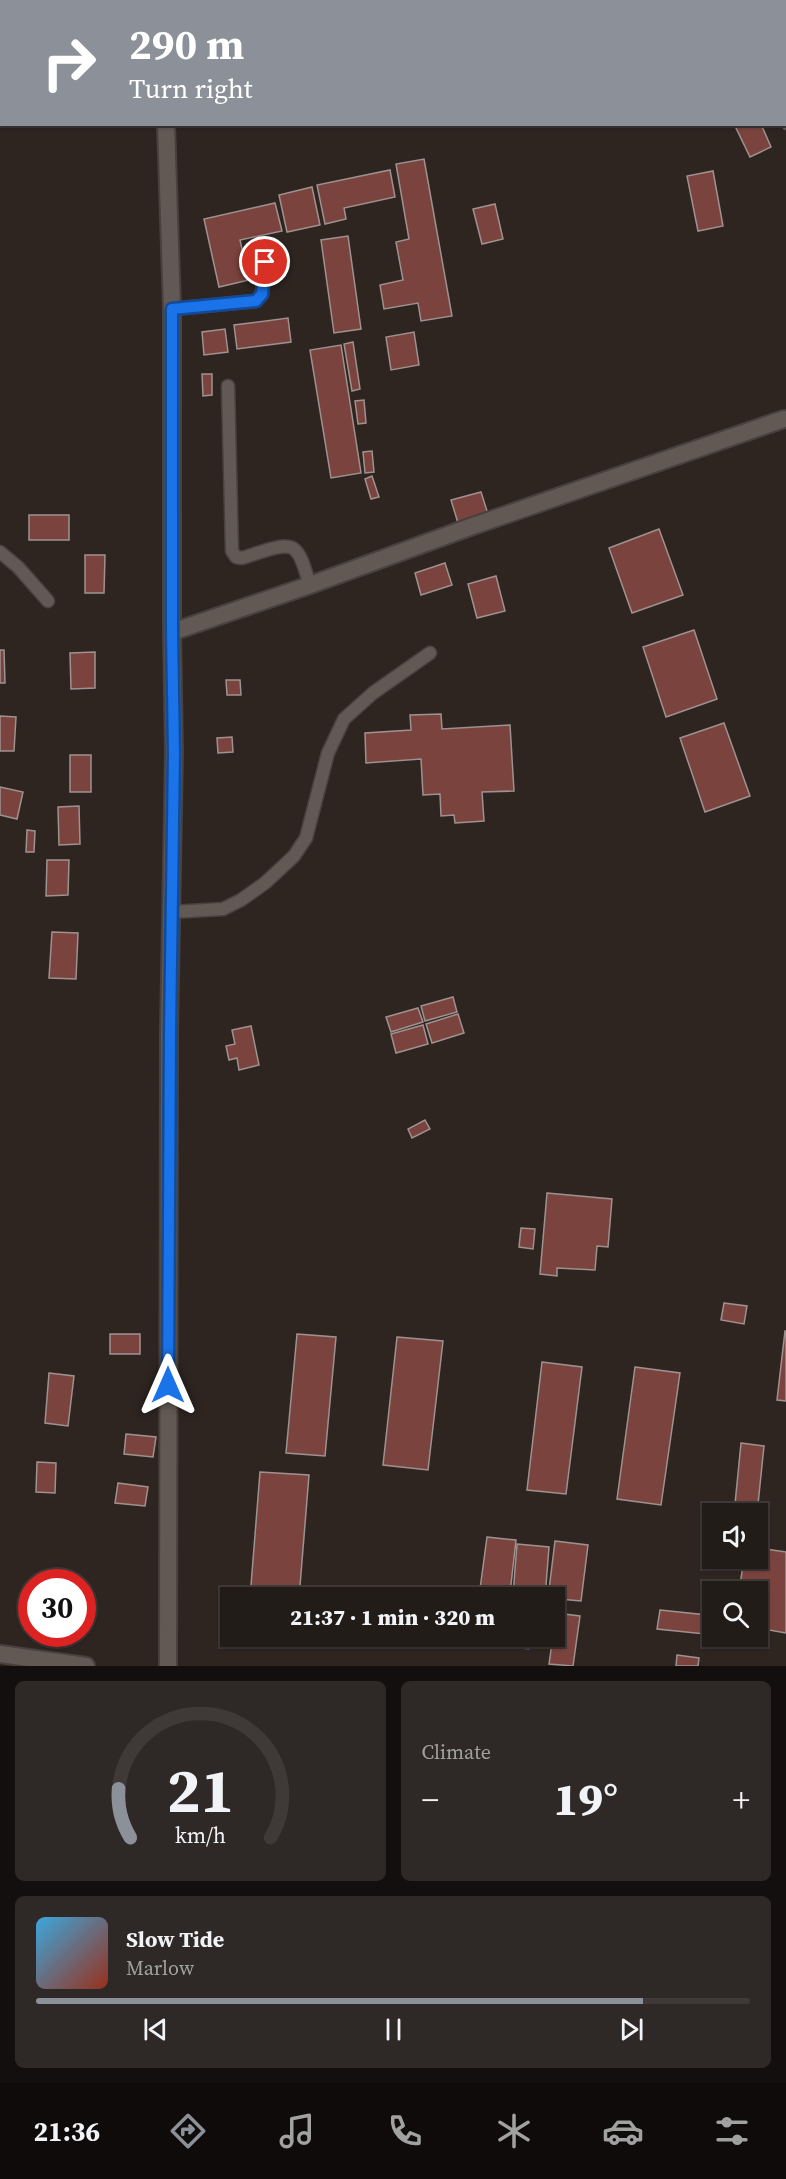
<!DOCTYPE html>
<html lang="en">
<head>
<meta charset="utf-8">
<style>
  body { margin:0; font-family:"Source Serif 4",serif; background:#2e2926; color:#f1f3f6; height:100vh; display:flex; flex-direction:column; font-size:22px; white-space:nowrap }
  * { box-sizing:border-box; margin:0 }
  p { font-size:20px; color:#a2a1a2 }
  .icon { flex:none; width:33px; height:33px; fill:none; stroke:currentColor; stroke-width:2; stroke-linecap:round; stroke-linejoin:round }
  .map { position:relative; height:1666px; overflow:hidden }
  .side { display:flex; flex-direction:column; gap:15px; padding:15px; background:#130f0e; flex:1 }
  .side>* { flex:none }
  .guide { position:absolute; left:0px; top:0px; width:786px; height:126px; box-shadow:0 2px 4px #0004,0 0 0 2px #3f3a38; background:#8c9099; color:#fff; overflow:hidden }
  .tools { position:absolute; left:702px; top:1503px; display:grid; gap:12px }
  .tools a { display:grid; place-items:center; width:66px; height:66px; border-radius:0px; background:#221c19; box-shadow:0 2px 4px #0004,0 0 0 2px #3f3a38; font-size:30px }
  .speed { position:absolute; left:18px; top:1569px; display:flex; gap:12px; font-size:30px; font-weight:700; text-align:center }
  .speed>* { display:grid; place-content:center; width:78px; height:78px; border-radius:50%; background:#221c19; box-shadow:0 2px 4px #0004,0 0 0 2px #3f3a38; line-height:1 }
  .speed .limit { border:9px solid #d22; background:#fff; color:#111 }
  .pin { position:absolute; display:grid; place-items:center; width:51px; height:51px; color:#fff; margin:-26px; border:3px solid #fff; border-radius:50%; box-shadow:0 2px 6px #0007 }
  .me { position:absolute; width:66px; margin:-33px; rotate:0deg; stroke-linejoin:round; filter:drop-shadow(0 0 4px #0008) }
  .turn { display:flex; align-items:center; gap:21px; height:126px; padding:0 30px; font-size:27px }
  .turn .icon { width:78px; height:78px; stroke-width:2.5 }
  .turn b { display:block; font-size:42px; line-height:51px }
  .big { font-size:45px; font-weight:800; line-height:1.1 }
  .side .card { flex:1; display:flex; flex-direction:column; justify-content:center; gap:9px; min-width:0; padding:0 21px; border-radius:9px; background:#2e2926 }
  .side .dial { align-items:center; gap:0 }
  .dial svg { height:156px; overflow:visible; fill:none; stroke:#3f3a38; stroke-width:7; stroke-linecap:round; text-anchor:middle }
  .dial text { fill:#f1f3f6; stroke:none }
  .song { display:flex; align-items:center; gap:18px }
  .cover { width:72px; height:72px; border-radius:9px; background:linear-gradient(135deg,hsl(200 70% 55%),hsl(10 70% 35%)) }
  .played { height:6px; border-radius:3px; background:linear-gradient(90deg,#8c9099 85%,#3f3a38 85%) }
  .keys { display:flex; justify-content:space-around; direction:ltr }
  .heat { display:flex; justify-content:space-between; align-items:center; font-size:33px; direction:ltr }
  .side .tiles { flex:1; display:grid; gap:15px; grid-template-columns:1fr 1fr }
  .card:last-child { grid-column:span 2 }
  .trip { position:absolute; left:220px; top:1587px; width:345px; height:60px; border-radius:0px; background:#221c19; box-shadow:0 2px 4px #0004,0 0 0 2px #3f3a38; font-weight:800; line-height:60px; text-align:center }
  .menu { display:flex; height:96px; justify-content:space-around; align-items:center; background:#0e0b0a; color:#a2a1a2 }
  .menu .icon { width:42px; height:42px }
  .menu .current { color:#8c9099 }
  .menu b { font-size:27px; color:#f1f3f6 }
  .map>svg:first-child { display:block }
  .water { fill:#436892 }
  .building { fill:#7b433d; stroke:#9e9290; stroke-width:1.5 }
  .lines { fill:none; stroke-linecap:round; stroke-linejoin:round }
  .service-casing { stroke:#49413e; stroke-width:15 }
  .minor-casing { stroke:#49413e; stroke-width:20 }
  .path { stroke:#69615d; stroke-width:4; stroke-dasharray:4.5 4.5; stroke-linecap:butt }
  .service { stroke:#635954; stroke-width:12 }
  .minor { stroke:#635954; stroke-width:16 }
  .route-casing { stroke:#114b97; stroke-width:15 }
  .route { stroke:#1a73e8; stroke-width:10 }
</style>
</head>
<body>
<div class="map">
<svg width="786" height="1666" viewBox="0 0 786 1666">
  <rect width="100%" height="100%" fill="#2e2521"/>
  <polygon class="water" points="494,1637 494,1636 532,1637 529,1650 492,1643"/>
  <g class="building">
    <polygon points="743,124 761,124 771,147 750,157 736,128"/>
    <polygon points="424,159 452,316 421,321 418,303 384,309 380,285 403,280 396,242 409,239 396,164"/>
    <polygon points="390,170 395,197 344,208 346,219 325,224 317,185"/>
    <polygon points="713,171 723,226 698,231 687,176"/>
    <polygon points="312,187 320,225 287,232 279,195"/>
    <polygon points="275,203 282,231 240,240 249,280 219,287 204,219"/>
    <polygon points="495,204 503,239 482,244 473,209"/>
    <polygon points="348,236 361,329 334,333 321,240"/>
    <polygon points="288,318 291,342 237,349 234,325"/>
    <polygon points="225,329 228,352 204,355 202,332"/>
    <polygon points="414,332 419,365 391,370 386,337"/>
    <polygon points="353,342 360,389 352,391 344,344"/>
    <polygon points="341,345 361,473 331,478 310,350"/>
    <polygon points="202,374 212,374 212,395 203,396"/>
    <polygon points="364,400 366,423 358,424 355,401"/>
    <polygon points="372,451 374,472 365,473 363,452"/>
    <polygon points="372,476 379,497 371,499 365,479"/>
    <polygon points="481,492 488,514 458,523 451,500"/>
    <rect x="29" y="515" width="40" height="25"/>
    <polygon points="659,529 683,595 632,613 609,548"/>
    <polygon points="85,555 105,555 104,593 85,593"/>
    <polygon points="445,563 452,585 421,595 415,573"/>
    <polygon points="496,576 505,611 477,618 468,584"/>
    <polygon points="694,630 717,699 666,717 643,647"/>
    <polygon points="0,650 4,650 5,683 0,683"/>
    <polygon points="95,652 95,688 71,689 70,653"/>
    <polygon points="226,680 240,680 241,695 227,695"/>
    <polygon points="441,714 442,729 510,725 514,791 482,792 484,821 455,823 454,815 441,816 440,794 423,795 421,759 366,763 365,733 411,730 410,715"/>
    <polygon points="0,716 16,717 14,751 0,751"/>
    <polygon points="724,723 750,796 705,812 680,738"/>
    <polygon points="232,737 233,752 218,753 217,738"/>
    <rect x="70" y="755" width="21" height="37"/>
    <polygon points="0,787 23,792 17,819 0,815"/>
    <polygon points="79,806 80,844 59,845 58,807"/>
    <polygon points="27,830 35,831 34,852 26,852"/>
    <polygon points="47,860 69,860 68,895 46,896"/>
    <polygon points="52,932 78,933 76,979 49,978"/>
    <polygon points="453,997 457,1012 425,1021 421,1006"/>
    <polygon points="418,1008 423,1022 391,1032 386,1017"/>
    <polygon points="458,1014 464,1033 432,1043 426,1024"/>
    <polygon points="423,1025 428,1044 396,1053 391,1034"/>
    <polygon points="251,1026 259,1065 239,1070 237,1058 229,1060 226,1046 235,1044 232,1030"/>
    <polygon points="425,1120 430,1129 412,1138 408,1129"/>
    <polygon points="547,1193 612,1199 608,1247 597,1246 595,1270 557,1268 557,1276 540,1274"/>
    <polygon points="521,1228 535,1229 533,1249 519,1247"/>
    <polygon points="724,1303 747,1306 744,1324 721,1320"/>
    <polygon points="785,1331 786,1331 786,1401 777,1400"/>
    <rect x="110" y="1334" width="30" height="20"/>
    <polygon points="297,1334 336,1337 325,1456 286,1453"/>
    <polygon points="397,1337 443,1341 428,1470 383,1465"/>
    <polygon points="542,1362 582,1367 566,1494 527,1490"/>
    <polygon points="635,1367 680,1373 661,1505 617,1499"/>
    <polygon points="49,1373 74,1376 68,1426 45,1423"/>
    <polygon points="126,1434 156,1437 153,1457 124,1454"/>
    <polygon points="741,1443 764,1446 757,1514 734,1514"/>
    <polygon points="37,1462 56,1463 55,1493 36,1492"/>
    <polygon points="260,1472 309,1475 299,1598 250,1598"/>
    <polygon points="118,1483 148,1487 145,1506 115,1503"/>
    <polygon points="487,1537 516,1540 510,1593 480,1589"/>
    <polygon points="555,1541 588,1545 581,1601 548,1598"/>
    <polygon points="517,1544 549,1547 545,1598 513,1595"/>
    <polygon points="758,1548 786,1552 786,1633 758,1628 758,1592 739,1592 744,1558 758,1558"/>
    <polygon points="660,1610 707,1615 705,1634 657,1629"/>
    <polygon points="556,1613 580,1616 573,1666 549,1664 553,1636 555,1636"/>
    <polygon points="677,1655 699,1658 698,1666 676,1666"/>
  </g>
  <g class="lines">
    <defs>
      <g id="service">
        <polyline points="172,309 256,301 262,294 265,262"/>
        <path d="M228,386L232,551L236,557L242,558C254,555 284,541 294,549C303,556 306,575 310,585"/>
        <polyline points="0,552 18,567 48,601"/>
        <polyline points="172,912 223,909 241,900 265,883 294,856 306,838 328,753 344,719 373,693 430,653"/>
      </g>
      <g id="minor">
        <polyline points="164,0 164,2"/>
        <polyline points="166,124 172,309 172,632"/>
        <polyline points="0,1654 86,1666"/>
        <polyline points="168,1666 169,1033 174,753 172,632 310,585 470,527 784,419"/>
      </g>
    </defs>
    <use href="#service" class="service-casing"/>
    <use href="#minor" class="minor-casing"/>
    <polyline class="path" points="784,127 786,129"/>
    <use href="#service" class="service"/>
    <use href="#minor" class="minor"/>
  </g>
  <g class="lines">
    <defs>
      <polyline id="route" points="168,1385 170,1033 174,753 172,632 172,309 256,301 262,294 265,262"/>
    </defs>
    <use href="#route" class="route-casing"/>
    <use href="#route" class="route"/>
  </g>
</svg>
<div class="tools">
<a><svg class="icon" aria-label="sound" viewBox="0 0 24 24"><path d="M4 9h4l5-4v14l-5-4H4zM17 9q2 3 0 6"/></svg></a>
<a><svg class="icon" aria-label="search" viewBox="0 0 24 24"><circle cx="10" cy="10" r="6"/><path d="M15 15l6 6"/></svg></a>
</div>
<div class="speed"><div class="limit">30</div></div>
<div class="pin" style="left:265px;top:262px;background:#d93025"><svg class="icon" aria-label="arrive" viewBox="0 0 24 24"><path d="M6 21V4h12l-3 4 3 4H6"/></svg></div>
<svg class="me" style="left:168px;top:1385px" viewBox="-20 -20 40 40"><path d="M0-17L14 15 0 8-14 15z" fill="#1a73e8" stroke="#fff" stroke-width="4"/></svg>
<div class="trip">21:37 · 1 min · 320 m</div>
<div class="guide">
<div class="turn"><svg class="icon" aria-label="right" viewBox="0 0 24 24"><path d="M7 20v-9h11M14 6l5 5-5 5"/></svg><div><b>290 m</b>Turn right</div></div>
</div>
</div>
<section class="side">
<div class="tiles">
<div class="card dial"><svg viewBox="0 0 100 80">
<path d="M14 69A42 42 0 1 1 86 69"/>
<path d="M14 69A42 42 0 0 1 8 44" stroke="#8c9099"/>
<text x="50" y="56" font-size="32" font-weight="700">21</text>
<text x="50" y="72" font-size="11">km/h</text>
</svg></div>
<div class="card"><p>Climate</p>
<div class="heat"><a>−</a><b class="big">19°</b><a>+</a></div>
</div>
<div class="card">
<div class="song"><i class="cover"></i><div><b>Slow Tide</b><p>Marlow</p></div></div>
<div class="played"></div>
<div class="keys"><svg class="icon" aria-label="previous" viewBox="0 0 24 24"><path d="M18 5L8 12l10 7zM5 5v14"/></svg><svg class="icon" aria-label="pause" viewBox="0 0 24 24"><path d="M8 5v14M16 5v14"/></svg><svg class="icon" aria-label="next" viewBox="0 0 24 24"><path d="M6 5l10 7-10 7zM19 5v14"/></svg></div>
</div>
</div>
</section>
<nav class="menu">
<b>21:36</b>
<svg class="icon current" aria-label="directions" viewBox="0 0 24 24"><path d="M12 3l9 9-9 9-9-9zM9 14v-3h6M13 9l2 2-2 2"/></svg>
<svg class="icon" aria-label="music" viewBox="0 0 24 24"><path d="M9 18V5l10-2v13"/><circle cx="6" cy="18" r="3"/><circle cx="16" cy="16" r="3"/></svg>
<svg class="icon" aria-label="phone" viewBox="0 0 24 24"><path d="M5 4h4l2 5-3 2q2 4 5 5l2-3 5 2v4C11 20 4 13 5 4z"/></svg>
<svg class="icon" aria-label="climate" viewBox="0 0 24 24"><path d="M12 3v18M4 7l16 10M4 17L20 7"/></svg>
<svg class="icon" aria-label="car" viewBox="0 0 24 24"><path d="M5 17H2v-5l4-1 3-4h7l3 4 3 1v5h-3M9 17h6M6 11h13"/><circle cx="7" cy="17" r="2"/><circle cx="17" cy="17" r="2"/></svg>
<svg class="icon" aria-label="filters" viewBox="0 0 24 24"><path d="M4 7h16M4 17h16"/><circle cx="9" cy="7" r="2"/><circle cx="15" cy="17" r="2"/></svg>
</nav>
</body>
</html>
